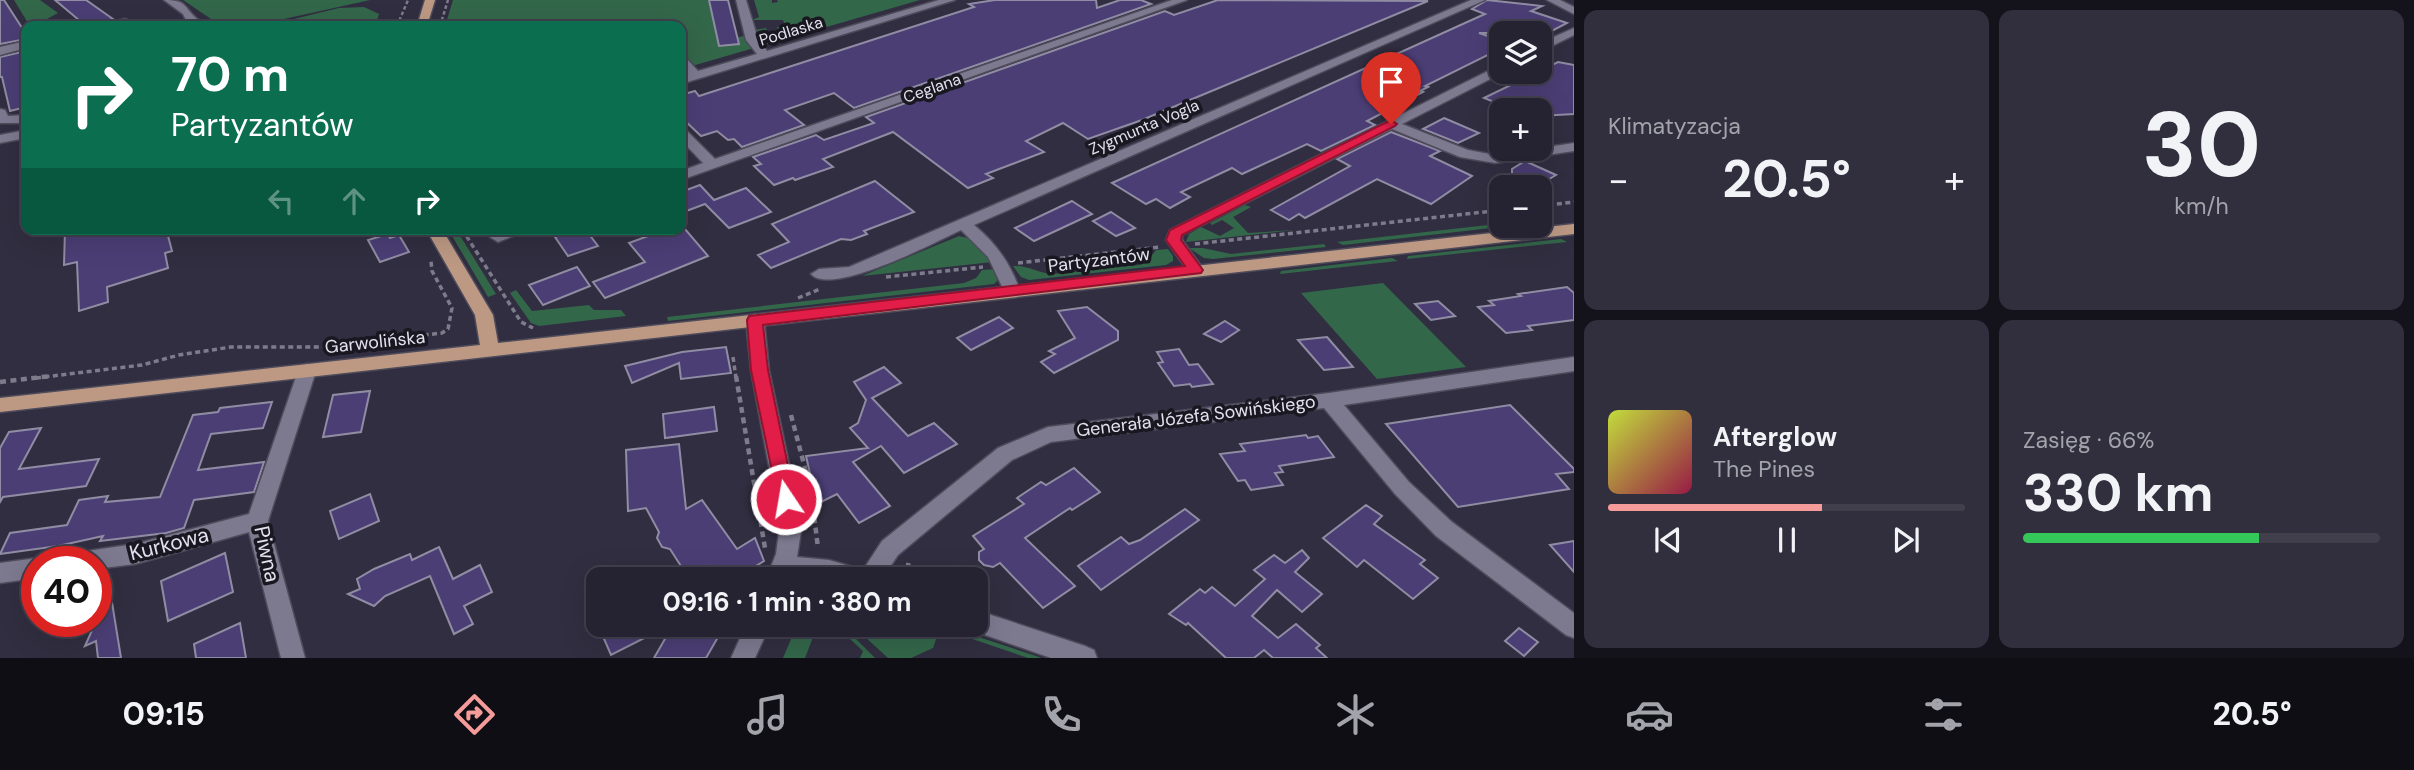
<!DOCTYPE html>
<html lang="pl">
<head>
<meta charset="utf-8">
<style>
  body { margin:0; font-family:"DM Sans",sans-serif; background:#312f3d; color:#f1f3f6; height:100vh; display:flex; flex-direction:column; font-size:26px; white-space:nowrap }
  * { box-sizing:border-box; margin:0 }
  p { font-size:23px; color:#a3a4ab }
  .icon { flex:none; width:38px; height:38px; fill:none; stroke:currentColor; stroke-width:2; stroke-linecap:round; stroke-linejoin:round }
  .map { position:relative; flex:1; overflow:hidden }
  .side { display:flex; flex-direction:column; gap:10px; padding:10px; background:#14131b; width:840px }
  .side>* { flex:none }
  .guide { position:absolute; left:21px; top:21px; width:665px; height:214px; border-radius:14px; box-shadow:0 7px 28px #0002,0 0 0 2px #423f4d; background:#0b6e4f; color:#fff; overflow:hidden }
  .controls { position:absolute; left:1489px; top:21px; display:grid; gap:14px }
  .controls a { display:grid; place-items:center; width:63px; height:63px; border-radius:14px; background:#252231; box-shadow:0 7px 28px #0002,0 0 0 2px #423f4d; font-size:35px }
  .speed { position:absolute; left:21px; top:546px; display:flex; gap:14px; font-size:35px; font-weight:700; text-align:center }
  .speed>* { display:grid; place-content:center; width:91px; height:91px; border-radius:50%; background:#252231; box-shadow:0 7px 28px #0002,0 0 0 2px #423f4d; line-height:1 }
  .speed .limit { border:10px solid #d22; background:#fff; color:#111 }
  .pin { position:absolute; display:grid; place-items:center; width:60px; height:60px; color:#fff; margin:-72px -30px; border-radius:50% 50% 50% 0; rotate:-45deg; box-shadow:0 0 7px #0007 }
  .pin .icon { rotate:45deg }
  .me { position:absolute; width:77px; margin:-38px; rotate:348deg; stroke-linejoin:round; filter:drop-shadow(0 0 5px #0008) }
  .turn { display:flex; align-items:center; gap:24px; height:147px; padding:0 35px; font-size:32px }
  .turn .icon { width:91px; height:91px; stroke-width:2.5 }
  .turn b { display:block; font-size:49px; line-height:60px }
  .lanes { display:flex; align-items:center; height:66px; padding:0 35px; background:#0003; justify-content:center; gap:35px; direction:ltr }
  .lanes .off { opacity:.35 }
  .big { font-size:52px; font-weight:700; line-height:1.1 }
  .side .card { flex:1; display:flex; flex-direction:column; justify-content:center; gap:10px; min-width:0; padding:0 24px; border-radius:14px; background:#312f3d }
  .side .dial { align-items:center; gap:0 }
  .dial b { font-size:91px; line-height:1 }
  .song { display:flex; align-items:center; gap:21px }
  .cover { width:84px; height:84px; border-radius:10px; background:linear-gradient(135deg,hsl(70 70% 55%),hsl(340 70% 35%)) }
  .played { height:7px; border-radius:4px; background:linear-gradient(90deg,#f59b9a 60%,#423f4d 60%) }
  .keys { display:flex; justify-content:space-around; direction:ltr }
  .heat { display:flex; justify-content:space-between; align-items:center; font-size:38px; direction:ltr }
  .charge { height:10px; border-radius:5px; background:linear-gradient(90deg,#34c759 66%,#423f4d 0) }
  .side .tiles { flex:1; display:grid; gap:10px; grid-template-columns:repeat(2,1fr) }
  .trip { position:absolute; left:586px; top:567px; width:402px; height:70px; border-radius:14px; background:#252231; box-shadow:0 7px 28px #0002,0 0 0 2px #423f4d; font-weight:700; line-height:70px; text-align:center }
  .tab-bar { display:flex; height:112px; justify-content:space-around; align-items:center; background:#0f0e14; color:#a3a4ab }
  .tab-bar .icon { width:49px; height:49px }
  .tab-bar .active { color:#f59b9a }
  .tab-bar b { font-size:32px; color:#f1f3f6 }
  main { display:flex; flex:1; min-height:0 }
  .map>svg:first-child { display:block }
  .green { fill:#33674a }
  .building { fill:#4b3e75; stroke:#908ca3; stroke-width:2 }
  .lines { fill:none; stroke-linecap:round; stroke-linejoin:round }
  .minor-casing { stroke:#4e4b5b; stroke-width:3 }
  .major-casing { stroke:#4e4b5b; stroke-width:3 }
  .path-far2 { stroke:#7e7c8c; stroke-width:2.5; stroke-dasharray:3.5 2.5; stroke-linecap:butt }
  .path-far1 { stroke:#7e7c8c; stroke-width:3.5; stroke-dasharray:5 3.5; stroke-linecap:butt }
  .path { stroke:#7e7c8c; stroke-width:4.5; stroke-dasharray:6 4.5; stroke-linecap:butt }
  .minor { fill:#7d798f; fill-rule:evenodd }
  .major { fill:#bd9984; fill-rule:evenodd }
  .route { fill:#e11d48; stroke:#92132f; stroke-width:2 }
  .labels { text-anchor:middle; dominant-baseline:central; stroke-width:7; stroke-linejoin:round; paint-order:stroke }
  .far-street-label { font-size:16px; fill:#e3e1ee; stroke:#191720 }
  .street-label { font-size:18px; fill:#e3e1ee; stroke:#191720 }
  .near-street-label { font-size:21px; fill:#e3e1ee; stroke:#191720 }
</style>
</head>
<body>
<main>
<div class="map">
<svg width="1574" height="658" viewBox="0 0 1574 658">
  <rect width="100%" height="100%" fill="#312e41"/>
  <g class="green">
    <polygon points="14,0 40,0 58,13 47,19 28,23"/>
    <polygon points="183,0 370,0 275,21 228,26 214,21"/>
    <polygon points="453,0 709,0 719,45 739,44 738,37 745,36 754,48 692,66 681,52 681,26 445,26"/>
    <polygon points="754,0 772,0 772,3 778,2 777,0 920,0 816,30 782,25 784,23 783,20 752,20 759,17"/>
    <polygon points="364,7 379,14 375,26 265,26 339,8"/>
    <polygon points="777,27 813,31 761,46 755,30 766,28 768,34 778,33"/>
    <polygon points="1245,205 1251,207 1233,217 1248,233 1295,230 1186,242 1189,234 1201,227 1220,236 1234,228 1222,220 1212,225 1210,223"/>
    <polygon points="1488,225 1491,228 1343,245 1337,242"/>
    <polygon points="448,229 456,229 496,294 488,297"/>
    <polygon points="959,236 972,239 993,262 862,276"/>
    <polygon points="1561,239 1567,242 1407,259 1408,256"/>
    <polygon points="1324,244 1326,247 1213,259 1204,258 1189,248 1203,248 1231,254"/>
    <path d="M1168,249L1173,256V261L1166,265L1029,280L1021,277L1013,266C1028,265 1038,273 1053,274L1138,265L1146,263L1156,250Z"/>
    <polygon points="1392,258 1398,261 1280,274 1281,271"/>
    <polygon points="997,269 999,279 994,284 668,321 667,317 964,283 976,278 982,270"/>
    <polygon points="1383,283 1466,367 1377,379 1301,293"/>
    <polygon points="516,290 532,311 589,305 594,310 621,310 626,316 539,326 531,323 510,293"/>
    <polygon points="797,625 842,625 875,658 860,658 863,651 838,628 817,627 805,658 783,658"/>
    <polygon points="852,625 942,625 1042,658 1028,658 940,628 933,648 911,658 888,658"/>
  </g>
  <g class="building">
    <polygon points="0,0 4,0 26,34 26,39 0,44"/>
    <polygon points="55,0 86,0 113,19 86,26"/>
    <polygon points="709,0 728,0 739,44 719,46"/>
    <polygon points="995,0 1096,0 1097,8 1120,0 1141,0 1151,4 854,108 834,93 785,110 804,125 742,147 734,139 728,140 717,131 701,136 681,117 681,95 695,91 699,96 974,7 969,4"/>
    <polygon points="1218,0 1428,1 1142,120 1088,139 1063,123 1026,141 1044,152 986,174 993,178 968,188 893,132 823,159 833,167 795,180 793,178 774,185 754,166 761,164 753,157 816,135 824,140 874,123 866,117 1165,11 1174,15"/>
    <polygon points="1487,0 1542,6 1531,11 1567,23 1548,33 1479,33 1502,41 1502,48 1425,86 1428,87 1420,91 1423,92 1367,121 1375,125 1321,151 1307,144 1242,174 1232,168 1181,192 1190,197 1170,208 1156,199 1146,204 1112,183 1465,23 1485,14 1472,9"/>
    <polygon points="26,51 26,107 10,111 2,77 0,77 0,57"/>
    <polygon points="1558,62 1574,65 1574,114 1540,116 1540,99 1519,110 1514,110 1484,98"/>
    <polygon points="1444,118 1479,133 1458,143 1423,129"/>
    <polygon points="1391,132 1440,151 1430,156 1472,176 1431,204 1377,179 1305,218 1299,214 1289,220 1271,210 1350,166 1337,159"/>
    <polygon points="1525,161 1556,175 1536,187 1512,179 1512,169"/>
    <polygon points="875,181 914,212 864,231 867,234 851,240 841,239 771,268 758,255 789,242 772,224"/>
    <polygon points="700,185 714,200 746,188 771,212 729,228 705,204 681,213 681,192"/>
    <polygon points="1072,201 1092,214 1034,241 1015,228"/>
    <polygon points="1111,212 1135,228 1116,236 1093,221"/>
    <polygon points="65,229 151,229 152,236 167,232 172,251 165,253 168,268 107,287 108,302 79,311 77,262 64,265"/>
    <polygon points="578,229 585,229 598,246 568,256 555,237"/>
    <polygon points="667,229 685,229 708,256 605,298 593,282 645,262 629,243"/>
    <polygon points="388,234 390,238 399,235 409,252 380,262 368,240"/>
    <polygon points="577,267 590,286 543,305 529,285"/>
    <polygon points="1567,287 1574,293 1574,320 1528,326 1532,330 1506,333 1478,307 1494,305 1489,301 1521,296 1518,294"/>
    <polygon points="1438,301 1455,316 1431,320 1415,304"/>
    <polygon points="1087,307 1118,331 1118,340 1054,373 1041,362 1055,354 1049,351 1075,338 1058,311"/>
    <polygon points="999,317 1013,328 971,350 957,338"/>
    <polygon points="1225,321 1239,330 1221,342 1204,334"/>
    <polygon points="1327,337 1353,367 1324,370 1298,340"/>
    <polygon points="726,347 731,373 681,379 679,363 632,383 625,366 682,352"/>
    <polygon points="1179,349 1189,365 1198,364 1213,384 1192,387 1190,384 1174,386 1158,363 1163,362 1157,352"/>
    <polygon points="884,367 901,383 872,398 908,436 934,423 957,444 904,473 881,446 853,462 890,506 859,523 837,494 817,504 806,456 868,448 850,428 858,423 866,400 854,382"/>
    <polygon points="370,391 361,432 323,437 333,395"/>
    <polygon points="272,402 263,428 211,434 198,470 264,462 254,492 194,500 184,528 166,533 100,541 103,536 58,546 0,554 10,533 67,525 79,500 108,496 105,502 160,497 193,415 218,412 220,408"/>
    <polygon points="1510,405 1574,469 1574,472 1556,474 1569,489 1458,507 1386,424"/>
    <polygon points="714,407 717,431 665,438 663,414"/>
    <polygon points="41,428 19,469 99,459 86,486 3,497 0,502 0,448 9,432"/>
    <polygon points="1306,435 1308,438 1318,436 1334,457 1279,466 1283,472 1275,473 1283,485 1251,490 1245,480 1238,481 1220,454 1245,451 1240,444"/>
    <polygon points="679,444 686,509 702,500 737,549 755,538 764,561 734,579 729,579 722,570 712,576 706,566 688,577 670,549 662,547 657,538 659,532 646,508 628,511 626,450"/>
    <polygon points="1074,468 1100,492 1072,510 1070,508 1025,538 1075,586 1043,608 1000,563 993,567 984,565 979,560 979,552 984,549 973,536 1024,504 1017,498 1041,482 1046,485"/>
    <polygon points="370,494 379,521 339,539 330,511"/>
    <polygon points="1366,505 1382,516 1374,524 1425,560 1420,564 1438,578 1413,599 1364,560 1357,567 1323,538"/>
    <polygon points="1185,509 1199,520 1101,590 1078,566 1121,537 1129,544 1140,540"/>
    <polygon points="1574,541 1574,572 1550,545"/>
    <polygon points="439,547 453,579 480,565 492,592 464,606 473,624 454,634 430,576 385,596 374,606 348,594 360,589 357,579 374,569 410,554 412,560"/>
    <polygon points="1302,550 1309,558 1295,572 1322,594 1302,612 1277,590 1252,616 1278,638 1296,624 1320,645 1316,648 1327,658 1273,658 1264,650 1254,658 1226,658 1188,623 1186,625 1169,614 1200,589 1205,593 1212,587 1235,606 1265,579 1254,570 1274,555 1285,563"/>
    <polygon points="225,553 233,592 168,621 161,581"/>
    <polygon points="110,590 121,658 98,658 96,641 85,646"/>
    <polygon points="240,623 246,658 196,658 194,644"/>
    <polygon points="598,625 670,625 611,655"/>
    <polygon points="673,625 725,625 706,658 654,658"/>
    <polygon points="1519,628 1538,642 1524,656 1505,641"/>
  </g>
  <g class="lines">
    <defs>
      <g id="minor">
        <path d="M164,0C187,0 183,6 196,18C200,22 208,23 212,26H197L187,22L183,14Z"/>
        <polygon points="736,0 746,0 758,39 767,51 939,0 955,0 681,84 681,76 688,74 681,67 681,56 685,57 698,71 757,54 746,40"/>
        <polygon points="1172,0 1187,0 681,180 681,171 703,163 681,140 681,129 686,130 715,159"/>
        <path d="M1471,0H1485L974,225C996,243 1011,264 1020,291L1018,295H1006L988,257L961,230C936,242 831,297 811,274L819,269L849,267Z"/>
        <polygon points="1547,0 1560,0 1574,7 1574,14"/>
        <polygon points="125,19 142,26 95,26"/>
        <polygon points="1574,28 1574,35 1540,52 1540,43"/>
        <polygon points="26,41 26,48 0,55 0,47"/>
        <polygon points="1502,64 1502,72 1504,72 1402,124 1468,150 1495,155 1574,143 1574,151 1495,163 1460,157 1392,129 1182,235 1182,240 1204,270 1202,274 1190,274 1166,240 1170,230"/>
        <polygon points="0,109 5,110 8,116 26,115 26,123 0,123"/>
        <polygon points="26,130 26,138 0,143 0,135"/>
        <polygon points="506,229 530,229 498,242 490,237"/>
        <polygon points="755,314 764,320 769,370 802,525 797,557 829,560 863,570 882,541 998,448 1048,427 1329,393 1574,357 1574,371 1344,405 1409,482 1452,522 1574,613 1574,638 1566,635 1436,536 1395,494 1324,408 1051,442 1012,460 898,555 882,579 822,579 790,576 788,579 766,579 776,554 780,525 751,370 746,320"/>
        <polygon points="307,364 313,366 316,371 268,521 305,658 281,658 249,532 135,564 96,569 96,562 69,562 72,555 80,552 135,544 249,514 298,371 301,366"/>
        <polygon points="37,558 45,562 37,562 37,578 0,583 0,563"/>
        <polygon points="976,610 1085,646 1094,650 1097,658 1051,658 968,629 966,625 976,625"/>
        <polygon points="746,625 770,625 755,658 731,658"/>
      </g>
      <g id="major">
        <polygon points="425,0 435,0 427,26 417,26"/>
        <polygon points="1574,224 1574,234 0,412 0,398 480,345 475,315 426,229 442,229 493,315 498,343"/>
      </g>
    </defs>
    <use href="#minor" class="minor-casing"/>
    <use href="#major" class="major-casing"/>
    <g class="path-far2">
      <polyline points="397,26 408,0"/>
      <polyline points="440,26 448,0"/>
    </g>
    <g class="path-far1">
      <polyline points="1540,206 1574,202"/>
      <polyline points="462,229 521,322 533,328"/>
      <polyline points="1195,244 1502,210"/>
      <polyline points="1018,263 1160,247"/>
      <polyline points="886,277 983,267"/>
      <polyline points="798,298 820,289"/>
      <polyline points="733,357 736,378"/>
      <polyline points="36,378 142,365 179,355 231,347 320,347 442,333 448,329 452,308 432,271 431,261"/>
    </g>
    <g class="path">
      <polyline points="736,376 765,548"/>
      <polyline points="0,382 51,376"/>
      <polyline points="791,415 811,491 818,548"/>
      <polyline points="905,579 909,561"/>
    </g>
    <use href="#minor" class="minor"/>
    <use href="#major" class="major"/>
  </g>
  <polygon class="route" points="1391,120 1397,124 1395,126 1182,235 1181,240 1203,270 1201,273 763,325 768,370 795,499 793,505 786,507 779,505 751,370 747,320 749,316 1185,266 1166,240 1170,230"/>
  <g class="labels">
    <g class="far-street-label">
      <text transform="translate(791 31) rotate(-17)">Podlaska</text>
      <text transform="translate(932 88) rotate(-19)">Ceglana</text>
      <text transform="translate(1144 127) rotate(-23)">Zygmunta Vogla</text>
    </g>
    <g class="street-label">
      <text transform="translate(1099 260) rotate(-7)">Partyzantów</text>
      <text transform="translate(375 342) rotate(-6)">Garwolińska</text>
      <text transform="translate(1196 416) rotate(-7)">Generała Józefa Sowińskiego</text>
    </g>
    <g class="near-street-label">
      <text transform="translate(169 544) rotate(-14)">Kurkowa</text>
      <text transform="translate(267 554) rotate(78)">Piwna</text>
    </g>
  </g>
</svg>
<div class="controls">
<a><svg class="icon" aria-label="layers" viewBox="0 0 24 24"><path d="M12 4l9 5-9 5-9-5zM3 14l9 5 9-5"/></svg></a>
<a>+</a>
<a>−</a>
</div>
<div class="speed"><div class="limit">40</div></div>
<div class="pin" style="left:1391px;top:124px;background:#d93025"><svg class="icon" aria-label="arrive" viewBox="0 0 24 24"><path d="M6 21V4h12l-3 4 3 4H6"/></svg></div>
<svg class="me" style="left:786px;top:499px" viewBox="-20 -20 40 40"><circle r="17" fill="#e11d48" stroke="#fff" stroke-width="3"/><path d="M0-11L8 9 0 5-8 9z" fill="#fff"/></svg>
<div class="trip">09:16 · 1 min · 380 m</div>
<div class="guide">
<div class="turn"><svg class="icon" aria-label="right" viewBox="0 0 24 24"><path d="M7 20v-9h11M14 6l5 5-5 5"/></svg><div><b>70 m</b>Partyzantów</div></div>
<div class="lanes"><svg class="icon off" aria-label="left" viewBox="0 0 24 24"><path d="M17 20v-9H6M10 6l-5 5 5 5"/></svg><svg class="icon off" aria-label="ahead" viewBox="0 0 24 24"><path d="M12 20V5M6 11l6-6 6 6"/></svg><svg class="icon" aria-label="right" viewBox="0 0 24 24"><path d="M7 20v-9h11M14 6l5 5-5 5"/></svg></div>
</div>
</div>
<section class="side">
<div class="tiles">
<div class="card"><p>Klimatyzacja</p>
<div class="heat"><a>−</a><b class="big">20.5°</b><a>+</a></div>
</div>
<div class="card dial"><b>30</b><p>km/h</p></div>
<div class="card">
<div class="song"><i class="cover"></i><div><b>Afterglow</b><p>The Pines</p></div></div>
<div class="played"></div>
<div class="keys"><svg class="icon" aria-label="previous" viewBox="0 0 24 24"><path d="M18 5L8 12l10 7zM5 5v14"/></svg><svg class="icon" aria-label="pause" viewBox="0 0 24 24"><path d="M8 5v14M16 5v14"/></svg><svg class="icon" aria-label="next" viewBox="0 0 24 24"><path d="M6 5l10 7-10 7zM19 5v14"/></svg></div>
</div>
<div class="card"><p>Zasięg · 66%</p><b class="big">330 km</b><div class="charge"></div></div>
</div>
</section>
</main>
<nav class="tab-bar">
<b>09:15</b>
<svg class="icon active" aria-label="directions" viewBox="0 0 24 24"><path d="M12 3l9 9-9 9-9-9zM9 14v-3h6M13 9l2 2-2 2"/></svg>
<svg class="icon" aria-label="music" viewBox="0 0 24 24"><path d="M9 18V5l10-2v13"/><circle cx="6" cy="18" r="3"/><circle cx="16" cy="16" r="3"/></svg>
<svg class="icon" aria-label="phone" viewBox="0 0 24 24"><path d="M5 4h4l2 5-3 2q2 4 5 5l2-3 5 2v4C11 20 4 13 5 4z"/></svg>
<svg class="icon" aria-label="climate" viewBox="0 0 24 24"><path d="M12 3v18M4 7l16 10M4 17L20 7"/></svg>
<svg class="icon" aria-label="car" viewBox="0 0 24 24"><path d="M5 17H2v-5l4-1 3-4h7l3 4 3 1v5h-3M9 17h6M6 11h13"/><circle cx="7" cy="17" r="2"/><circle cx="17" cy="17" r="2"/></svg>
<svg class="icon" aria-label="filters" viewBox="0 0 24 24"><path d="M4 7h16M4 17h16"/><circle cx="9" cy="7" r="2"/><circle cx="15" cy="17" r="2"/></svg>
<b>20.5°</b>
</nav>
</body>
</html>
